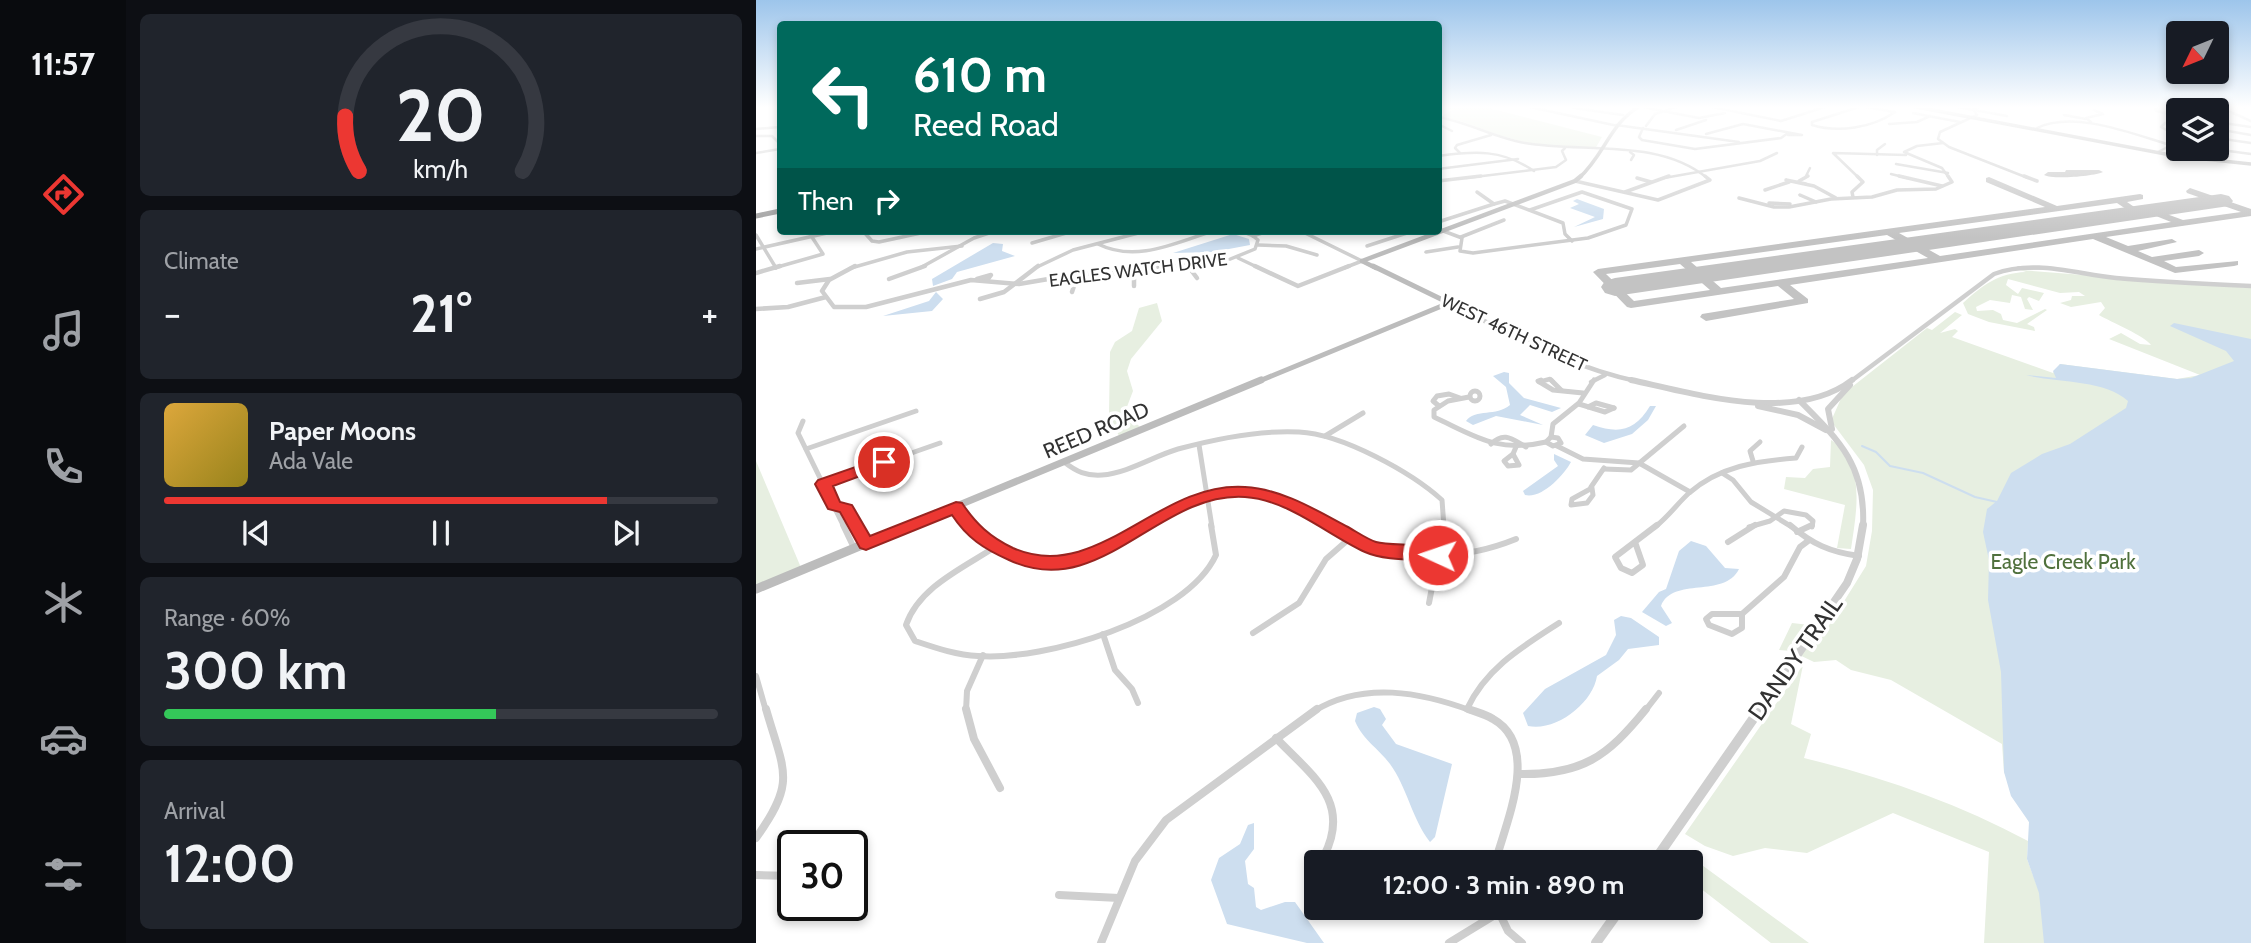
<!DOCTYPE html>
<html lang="en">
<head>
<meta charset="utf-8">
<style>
  body { margin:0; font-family:Cabin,sans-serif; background:#20242c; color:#f1f3f6; height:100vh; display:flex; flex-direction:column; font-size:26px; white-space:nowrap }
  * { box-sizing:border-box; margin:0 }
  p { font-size:23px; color:#9ea1a6 }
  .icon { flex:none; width:38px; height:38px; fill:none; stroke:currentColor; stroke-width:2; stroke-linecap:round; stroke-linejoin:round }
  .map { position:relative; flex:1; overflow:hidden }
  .drawer { display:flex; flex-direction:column; gap:14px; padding:14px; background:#0d0f14; width:630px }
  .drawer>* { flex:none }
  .banner { position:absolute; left:21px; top:21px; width:665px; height:214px; border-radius:7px; box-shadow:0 4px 10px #0003; background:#00695c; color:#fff; overflow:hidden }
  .needle { width:46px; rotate:227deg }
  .buttons { position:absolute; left:1410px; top:21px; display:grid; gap:14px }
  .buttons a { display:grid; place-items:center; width:63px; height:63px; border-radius:7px; background:#171b24; box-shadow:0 4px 10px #0003; font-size:35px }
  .speed { position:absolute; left:21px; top:830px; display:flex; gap:14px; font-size:35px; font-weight:700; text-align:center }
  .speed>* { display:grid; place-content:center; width:91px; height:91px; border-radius:50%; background:#171b24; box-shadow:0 4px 10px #0003; line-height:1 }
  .speed .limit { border:4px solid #111; border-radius:10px; background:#fff; color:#111 }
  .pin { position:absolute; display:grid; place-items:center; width:60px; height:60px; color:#fff; margin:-30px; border:4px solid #fff; border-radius:50%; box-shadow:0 2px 7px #0007 }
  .me { position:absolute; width:77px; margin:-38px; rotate:273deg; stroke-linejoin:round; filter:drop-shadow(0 0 5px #0008) }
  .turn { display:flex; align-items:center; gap:24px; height:147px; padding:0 21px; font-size:32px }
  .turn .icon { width:91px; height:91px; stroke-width:2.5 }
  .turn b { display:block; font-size:49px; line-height:60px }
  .then { display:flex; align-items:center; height:66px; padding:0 21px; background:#0003; gap:14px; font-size:26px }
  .big { font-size:52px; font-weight:700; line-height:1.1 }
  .drawer .card { flex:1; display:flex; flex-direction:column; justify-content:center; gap:10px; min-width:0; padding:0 24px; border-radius:10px; background:#20242c }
  .drawer .dial { align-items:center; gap:0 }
  .dial svg { height:182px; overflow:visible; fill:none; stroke:#363941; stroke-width:7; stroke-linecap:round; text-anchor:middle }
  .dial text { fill:#f1f3f6; stroke:none }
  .song { display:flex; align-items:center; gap:21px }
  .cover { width:84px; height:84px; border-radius:10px; background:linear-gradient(135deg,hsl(40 70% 55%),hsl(50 70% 35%)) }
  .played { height:7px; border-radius:4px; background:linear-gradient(90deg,#ec3732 80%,#363941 80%) }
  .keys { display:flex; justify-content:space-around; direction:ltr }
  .heat { display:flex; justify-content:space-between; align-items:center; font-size:38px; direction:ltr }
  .charge { height:10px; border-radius:5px; background:linear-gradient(90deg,#34c759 60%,#363941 0) }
  .trip { position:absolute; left:548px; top:850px; width:399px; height:70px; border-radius:7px; background:#171b24; box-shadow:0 4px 10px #0003; font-weight:700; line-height:70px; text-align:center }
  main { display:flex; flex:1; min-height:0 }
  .dock { display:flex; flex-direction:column; width:126px; justify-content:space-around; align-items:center; background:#090b0e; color:#9ea1a6 }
  .dock .icon { width:49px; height:49px }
  .dock .selected { color:#ec3732 }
  .dock b { font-size:32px; color:#f1f3f6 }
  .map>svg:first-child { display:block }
  .green { fill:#e7efe1 }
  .water { fill:#cddeef }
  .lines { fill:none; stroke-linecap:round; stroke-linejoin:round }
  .stream { stroke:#cddeef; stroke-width:2 }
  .taxiway { fill:#c3c3c3; fill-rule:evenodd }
  .runway { fill:#c3c3c3; fill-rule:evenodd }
  .minor-far5 { stroke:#cfcfcf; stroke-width:2.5 }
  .minor-far4 { stroke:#cfcfcf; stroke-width:3.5 }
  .minor-far3 { stroke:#cfcfcf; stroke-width:4.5 }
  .minor-far2 { stroke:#cfcfcf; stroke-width:5 }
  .minor-far1 { stroke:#cfcfcf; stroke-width:6 }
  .minor { stroke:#cfcfcf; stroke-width:8 }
  .tertiary-far5 { stroke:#cfcfcf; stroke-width:2.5 }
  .tertiary-far4 { stroke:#cfcfcf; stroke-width:3.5 }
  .tertiary-far3 { stroke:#cfcfcf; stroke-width:4.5 }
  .tertiary-far2 { stroke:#cfcfcf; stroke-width:6 }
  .tertiary-far1 { stroke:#cfcfcf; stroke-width:8 }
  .tertiary { stroke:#cfcfcf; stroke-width:10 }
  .secondary-far4 { stroke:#bcbcbc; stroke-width:3.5 }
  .secondary-far3 { stroke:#bcbcbc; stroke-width:4.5 }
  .secondary-far2 { stroke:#bcbcbc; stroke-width:5 }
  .secondary-far1 { stroke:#bcbcbc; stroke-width:7 }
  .secondary { stroke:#bcbcbc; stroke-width:9 }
  .motorway { stroke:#999; stroke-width:5 }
  .route { fill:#ec3732; stroke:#992420; stroke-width:2 }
  .labels { text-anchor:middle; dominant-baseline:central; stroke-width:7; stroke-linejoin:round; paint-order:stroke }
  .far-street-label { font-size:18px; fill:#323232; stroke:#fff }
  .street-label { font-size:21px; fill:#323232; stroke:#fff }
  .park-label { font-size:21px; fill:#50713d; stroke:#fff }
  .near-street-label { font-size:24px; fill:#323232; stroke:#fff }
</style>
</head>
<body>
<main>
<nav class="dock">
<b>11:57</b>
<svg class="icon selected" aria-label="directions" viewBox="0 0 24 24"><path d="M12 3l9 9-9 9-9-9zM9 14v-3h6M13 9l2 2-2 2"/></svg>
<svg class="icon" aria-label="music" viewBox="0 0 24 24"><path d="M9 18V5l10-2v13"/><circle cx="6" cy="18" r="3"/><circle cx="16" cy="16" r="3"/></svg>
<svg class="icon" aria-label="phone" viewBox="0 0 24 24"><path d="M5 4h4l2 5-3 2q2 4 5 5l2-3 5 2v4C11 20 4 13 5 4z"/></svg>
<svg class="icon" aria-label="climate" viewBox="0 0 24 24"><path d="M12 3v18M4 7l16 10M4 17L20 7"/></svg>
<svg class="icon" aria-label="car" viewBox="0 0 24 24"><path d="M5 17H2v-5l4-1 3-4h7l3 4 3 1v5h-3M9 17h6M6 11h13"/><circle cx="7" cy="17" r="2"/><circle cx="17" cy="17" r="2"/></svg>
<svg class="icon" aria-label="filters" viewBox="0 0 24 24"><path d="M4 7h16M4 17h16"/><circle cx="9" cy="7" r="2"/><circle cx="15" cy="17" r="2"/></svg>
</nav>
<section class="drawer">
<div class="card dial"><svg viewBox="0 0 100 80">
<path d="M14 69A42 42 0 1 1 86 69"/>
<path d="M14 69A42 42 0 0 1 8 45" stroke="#ec3732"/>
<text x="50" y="56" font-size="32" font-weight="700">20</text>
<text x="50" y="72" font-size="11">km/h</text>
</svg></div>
<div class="card"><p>Climate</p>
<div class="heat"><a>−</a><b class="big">21°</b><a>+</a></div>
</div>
<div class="card">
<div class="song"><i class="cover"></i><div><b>Paper Moons</b><p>Ada Vale</p></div></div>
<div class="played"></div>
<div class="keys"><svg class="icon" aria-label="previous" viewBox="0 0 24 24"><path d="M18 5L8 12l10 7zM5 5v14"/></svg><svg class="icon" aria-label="pause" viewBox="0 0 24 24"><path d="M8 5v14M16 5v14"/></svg><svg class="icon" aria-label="next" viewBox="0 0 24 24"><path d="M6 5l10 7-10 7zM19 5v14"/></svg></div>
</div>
<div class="card"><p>Range · 60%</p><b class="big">300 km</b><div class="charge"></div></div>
<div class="card"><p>Arrival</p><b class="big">12:00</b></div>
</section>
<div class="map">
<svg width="1495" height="943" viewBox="0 0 1495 943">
  <rect width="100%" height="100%" fill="#fff"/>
  <g class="green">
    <path d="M688,106H725L846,137L839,149C812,147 783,147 757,139C732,133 710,120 685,117L696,110Z"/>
    <path d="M1264,270L1495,288V943H1228L1233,852L1137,813L1051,853L1009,848L977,856L949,846L929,834L1047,665L1035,724L1055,734L1048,758C1126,777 1201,803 1272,841L1271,859L1281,886L1273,822L1248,772L1246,744L1135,680L1095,670L1080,660L1058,662L1035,651L1023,650L1036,623L1072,627L1110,566L1116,531L1117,490L1108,465L1075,421L1087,394L1171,328L1176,330L1199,312L1206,315L1184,333L1199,329L1202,331L1196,337L1297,373L1304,364L1421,379L1444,375L1353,339L1365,333L1384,344L1395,345C1389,336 1355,322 1343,315L1349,308L1345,302L1315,307L1304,303L1315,300L1316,296H1329L1323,292L1304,293L1252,279L1250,285L1262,294L1266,288L1288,293L1283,301L1273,297L1271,299L1277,310L1269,309L1265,297L1256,295L1254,303L1234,300L1220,307L1221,311L1237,310L1245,314L1247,320L1261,323L1289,309L1291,310L1271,324L1278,327L1279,331L1233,322L1212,314L1207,303C1227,285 1242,273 1270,272Z"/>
    <polygon points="401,303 406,321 375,359 371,371 377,391 369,412 384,427 363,436 353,415 354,352 359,342 376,331 383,308"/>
    <path d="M1075,440C1111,463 1100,514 1095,549L1081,548L1089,505L1028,489L1030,477L1049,478L1057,469L1074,467Z"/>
    <polygon points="0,461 46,570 0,589"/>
    <polygon points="928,852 1053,943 1015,943 935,881 934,863 918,863"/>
  </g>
  <g class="water">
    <polygon points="821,199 848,209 847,219 818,227 839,217 814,208 823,204 817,201"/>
    <polygon points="477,234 493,239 494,245 457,252 417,253"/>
    <polygon points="237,243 247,244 246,251 259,256 201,272 196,279 177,286 176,279"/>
    <polygon points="180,292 187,299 176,311 127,316 173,301"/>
    <path d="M1418,323L1495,339V943H1288L1283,893L1271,859L1273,822L1255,796L1248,772L1245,672L1232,600L1233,560L1227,532L1231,509L1241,501L1255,473L1286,454L1314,444L1370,408L1372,401C1349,379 1300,383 1270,375L1300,378L1297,371L1304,364L1421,379L1435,378L1478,361L1470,351L1414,326Z"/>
    <path d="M748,372L753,373V383L768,398L805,408L796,412L774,405L764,415L787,425L740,416L717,425L710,421C720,408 740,417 754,405L750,387L737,376Z"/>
    <path d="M894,406H900L892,420L876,434L848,443L829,435L837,425C863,434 879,431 894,406Z"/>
    <path d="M798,454L815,462C808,475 786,499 769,495L767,491L802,466L798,460Z"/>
    <path d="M935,541L950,546L969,568L983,569C968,599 917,576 905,606L916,623L910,626L886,612L903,592L910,589L923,551Z"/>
    <path d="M865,616L875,618L903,637V645L872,649L863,660L841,676C837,703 800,732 772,726L767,713L789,689L850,655L860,635L858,620Z"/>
    <path d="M618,707L624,709L630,719L626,725L640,744L696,764L679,837L674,842C656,819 651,787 634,764C622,748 607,740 599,721L601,713Z"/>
    <polygon points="498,823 498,849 489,861 492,884 498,888 500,907 505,910 529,902 539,902 568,943 551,943 471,924 455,880 463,858 484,844 492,825"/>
  </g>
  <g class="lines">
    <polyline class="stream" points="1106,446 1120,452 1134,466 1167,473 1219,497 1241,502"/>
    <g class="taxiway">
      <path d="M1310,170H1343L1347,172C1339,176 1297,180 1288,175L1292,172H1309Z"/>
      <path d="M1233,177L1301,206L1384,194L1387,195V199L1371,202L1387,213L1379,215L1361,203L1143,233L1184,256L1415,222L1400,216L1398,210L1403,207L1408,213L1427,220L1485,212L1431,193L1430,191L1434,188L1495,209V216L1350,237L1372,246L1416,239L1421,242L1382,251L1396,257L1443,250L1448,253L1443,256L1408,261L1420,267L1482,261V265L1478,266L1419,273L1337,239L1034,285L1052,299V303L950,321L944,317L946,314L1038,299L1022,286L875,308L871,307L837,272L842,269L1289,207L1230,182V178ZM1131,235L1172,258L965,288L935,262ZM924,264L954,290L878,301L850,274Z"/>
    </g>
    <polygon class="runway" points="1465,194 1473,196 1477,201 1473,206 859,296 849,293 845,287 849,281 859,278"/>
    <g class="minor-far5">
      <polyline points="769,106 862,126"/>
      <polyline points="881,106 943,118 969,113"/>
      <polyline points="951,106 1025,121 1072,106"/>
      <polyline points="1104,106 1139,112"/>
      <polyline points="1196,106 1251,116"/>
      <polyline points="1225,106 1217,109 1221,115 1184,132 1182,139 1193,147 1272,178"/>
      <polyline points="1284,106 1305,106"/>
      <polyline points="1443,106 1475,112 1495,121"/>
      <polyline points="0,107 9,106"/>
      <polyline points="1398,107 1400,111 1423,116"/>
      <polyline points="1489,107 1495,106"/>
      <polyline points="818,108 867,115"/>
      <polyline points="1157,113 1204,122"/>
      <polyline points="1308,115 1330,119"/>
      <path d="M682,117C712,122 739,138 769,143C827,153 903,138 951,178"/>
      <path d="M1056,122V125C1082,133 1116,128 1139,112"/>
      <polyline points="1056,122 1106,106"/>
      <polyline points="1335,122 1330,118 1347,114 1338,110"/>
      <polyline points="1461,122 1495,127"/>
      <polyline points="1423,123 1409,123 1405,127 1423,137"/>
      <polyline points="682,124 696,131"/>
      <polyline points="1133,124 1161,122 1174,116"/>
      <polyline points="860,125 983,142"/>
      <polyline points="890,126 899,114 923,106"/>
      <polyline points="887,128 883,137 886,140 939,149 1025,138 1032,133"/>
      <path d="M1281,128C1318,110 1377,134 1414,145"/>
      <polyline points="0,129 24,127"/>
      <polyline points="1461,129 1495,135"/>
      <polyline points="920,130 950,120"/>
      <polyline points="950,134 987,124 1046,135 1032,135"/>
      <polyline points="0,136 16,136 24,144"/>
      <polyline points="1461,138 1495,143"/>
      <polyline points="1187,143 1161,146 1148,152 1186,168 1193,178"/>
      <polyline points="1458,149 1495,154"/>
      <polyline points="874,152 878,155 875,160"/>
      <polyline points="1402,152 1423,141"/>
      <polyline points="704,153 699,148 701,145 735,135"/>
      <polyline points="1121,155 1121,150 1129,144"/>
      <path d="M682,156C719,151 746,149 778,171"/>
      <polyline points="1140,164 1192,173"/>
      <polyline points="682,169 762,159"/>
      <polyline points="1135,174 1151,178"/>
      <polyline points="710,178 800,167 810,160 806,151 809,148"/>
      <polyline points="908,178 1004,161 1021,153"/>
      <polyline points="1049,178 1054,168"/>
      <polyline points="1103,178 1077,153 1150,155"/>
    </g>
    <g class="minor-far4">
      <polyline points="1143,176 1186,186"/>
      <polyline points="1268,176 1281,181"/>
      <polyline points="881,178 895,182"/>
      <polyline points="682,181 725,176"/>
      <polyline points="819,181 902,200 954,180 949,176"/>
      <polyline points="1043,181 1052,176"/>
      <polyline points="1050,184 1030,180 1058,186 1080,198"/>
      <polyline points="1009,190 1033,182"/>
      <polyline points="869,192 913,176"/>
      <polyline points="1044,195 1060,202"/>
      <polyline points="1097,197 1096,192 1107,182 1101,176"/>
      <polyline points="983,198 1018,207 1033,207 1075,199 1116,197 1141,190 1180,189 1196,182 1192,176"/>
      <polyline points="1013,203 1034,204"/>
      <polyline points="738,204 749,201 807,223 809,234 816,241"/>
      <polyline points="682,222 738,204 721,192"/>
      <polyline points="682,229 706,238 704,251 717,253 832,238 870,225 876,209 826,192 774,210"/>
      <polyline points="107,231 116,241 123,242 174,231"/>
      <polyline points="485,231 497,236"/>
      <polyline points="0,235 20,268"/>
      <polyline points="497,236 512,231"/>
      <polyline points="705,237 748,220"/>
      <polyline points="276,243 317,231"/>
      <path d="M342,244C380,263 419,243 457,231"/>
      <polyline points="502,245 530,246 561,255"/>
      <polyline points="611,246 657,231"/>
      <polyline points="0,249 80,231"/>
      <polyline points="670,252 702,247"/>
      <polyline points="482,258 503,268"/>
      <polyline points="432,262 432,268"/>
      <polyline points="18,268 67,254 52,231"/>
      <polyline points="95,268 151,252 206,246"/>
      <polyline points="164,268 218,238 239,231"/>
      <polyline points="279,268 317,250 390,231"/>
      <polyline points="400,268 472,260 499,249 502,240 497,236"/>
      <polyline points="588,268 606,261"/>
    </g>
    <g class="minor-far3">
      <polyline points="99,266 73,280 66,291 78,307 110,307 215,280 263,284 322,274 374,273 408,266"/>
      <polyline points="432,266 441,278"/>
      <polyline points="499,266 542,286 593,266"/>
      <polyline points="0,273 24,266"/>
      <polyline points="378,273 378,286"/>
      <polyline points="133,279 169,266"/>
      <polyline points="221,279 235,275 232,279"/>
      <polyline points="41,283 74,279"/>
      <polyline points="316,292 322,274"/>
      <polyline points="224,299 248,292 282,266"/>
      <polyline points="0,309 32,307 70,297"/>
      <polyline points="783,382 794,379 797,382"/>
      <polyline points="835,382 849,375"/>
    </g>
    <g class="minor-far2">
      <polyline points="785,380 782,381 797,390 827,393"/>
      <polyline points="795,380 805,390"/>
      <circle cx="719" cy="396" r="5"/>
      <path d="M713,397L692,401L678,410V417C721,437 741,453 790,442"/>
      <polyline points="823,404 849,412 858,408"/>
      <polyline points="683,406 677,401 681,396 693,394 704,398"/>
      <polyline points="832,407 840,403 858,408"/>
      <polyline points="47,421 42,433 88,527"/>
      <polyline points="569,436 607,413"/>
      <polygon points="795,437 802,438 805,443 797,446 790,442"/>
      <polyline points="795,437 797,424 823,403 838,380"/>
      <path d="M735,444C748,431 756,439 770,447"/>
      <polyline points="443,445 456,527"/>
      <polyline points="801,446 827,459 883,463 934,492"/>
      <polyline points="50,449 160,411"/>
      <polygon points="757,454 763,465 752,466 748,461"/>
      <polyline points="757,454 760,447"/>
      <polyline points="997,461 994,451 1004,442"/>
      <path d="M308,462C321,472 330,476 346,475C372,473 398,456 422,449C459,439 505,430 543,432C586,434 655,472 686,500L688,527"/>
      <polyline points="848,469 875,470 928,426"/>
      <polyline points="966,473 977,480 995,502 1036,527"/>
      <polyline points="67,484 184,443"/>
      <polyline points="835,487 848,468"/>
      <polygon points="836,488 837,495 831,503 815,505 816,499"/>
      <polyline points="78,505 90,508 101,527"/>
      <polyline points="200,507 215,527"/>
      <path d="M386,527C465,481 496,482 574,527"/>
      <path d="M899,527C912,517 921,504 933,493C964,466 1001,461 1040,458L1046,447"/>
      <polyline points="993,527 1014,521 1028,511 1050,515 1057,521 1056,527"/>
    </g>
    <g class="minor-far1">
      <polyline points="87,525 98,548"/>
      <polyline points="100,525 110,543"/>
      <path d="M214,525C268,587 330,560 389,525"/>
      <path d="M571,525C631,560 696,565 760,539"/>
      <path d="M1034,525C1056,544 1074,552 1103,556"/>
      <polyline points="1041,532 1056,525"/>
      <polyline points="879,542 887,565 876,573 865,568 859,557 901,525"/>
      <polyline points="972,542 999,525"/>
      <path d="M239,547C207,568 163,587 150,625L159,641C180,648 200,655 222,656C288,661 430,620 460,555L455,525"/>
      <polyline points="673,603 688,525"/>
      <polygon points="956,614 986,614 986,628 976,634 953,625 950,619"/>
      <polyline points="986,614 1028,577 1044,547 1052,541"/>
      <polyline points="497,633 543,603 570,559 594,538"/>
      <polyline points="347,634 359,670 376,689 382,703"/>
      <polyline points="0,676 10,711"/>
      <path d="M711,709C730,668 766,647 803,623"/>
      <polyline points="210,711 211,691 227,655"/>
      <path d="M558,711C607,681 665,692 716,711"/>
      <polyline points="889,711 903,693"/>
    </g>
    <g class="minor">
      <polyline points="210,709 218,739 244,788"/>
      <path d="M712,709C720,712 729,714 737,719C785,746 750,822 739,863"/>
      <path d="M520,738C555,775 596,801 568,856"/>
      <path d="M763,774C826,775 851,757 890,709"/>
      <path d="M0,838C41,781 28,772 10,709"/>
      <polyline points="0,875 37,876"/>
      <polyline points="303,895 363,898"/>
      <polyline points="741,908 752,931 766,943"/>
      <polyline points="345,943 379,861 410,820 561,709"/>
      <polyline points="693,943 742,913"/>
    </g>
    <polyline class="tertiary-far5" points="0,153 24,149"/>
    <g class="tertiary-far4">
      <polyline points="545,231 606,261"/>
      <polyline points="1262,268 1286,268"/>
    </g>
    <g class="tertiary-far3">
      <path d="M693,303C755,334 815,368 884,382"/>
      <path d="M1094,382L1238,274C1278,259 1320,274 1360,278C1405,282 1450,284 1495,286"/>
    </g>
    <g class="tertiary-far2">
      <path d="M875,380C939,394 1039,424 1096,380"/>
      <path d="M1043,400C1084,441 1110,466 1107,527"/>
      <polyline points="1002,406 1042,415 1070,430"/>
      <polyline points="1076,429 1072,409 1094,385"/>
    </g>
    <polyline class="tertiary-far1" points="1003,711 1091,583 1101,559 1107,525"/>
    <g class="tertiary">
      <polyline points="897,863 1004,709"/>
      <polyline points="840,943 865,908"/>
    </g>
    <g class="secondary-far4">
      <polyline points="1155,106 1420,156 1495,164"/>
      <path d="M823,178C848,156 854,123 884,106"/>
    </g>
    <g class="secondary-far3">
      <polyline points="606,261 819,181 825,176"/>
      <polyline points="606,261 620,268"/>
    </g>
    <g class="secondary-far2">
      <polyline points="617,266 693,303"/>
      <polyline points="501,382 693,303"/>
    </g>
    <polyline class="secondary-far1" points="150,527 505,380"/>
    <polyline class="secondary" points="0,589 154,525"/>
    <polyline class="motorway" points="0,216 24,211"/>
  </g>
  <linearGradient id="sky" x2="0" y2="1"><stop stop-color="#9dc5eb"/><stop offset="0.45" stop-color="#fff"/><stop offset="1" stop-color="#fff" stop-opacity="0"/></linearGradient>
  <rect width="1495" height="238" fill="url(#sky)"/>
  <path class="route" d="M128,457L136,462L134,465L77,486L84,502L96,505L114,536L200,502L206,503C220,524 234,537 257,548C341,585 402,481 489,487C526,489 560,510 592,527C601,532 611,539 620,542C636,547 683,541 692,555L682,561C660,559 629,561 609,552C570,534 533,500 489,497C403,491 344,603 253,560C228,549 211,538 196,515L110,550L104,548L84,512L72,509L59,484L62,480Z"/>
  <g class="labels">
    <g class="far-street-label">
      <text transform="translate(382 270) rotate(-7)">EAGLES WATCH DRIVE</text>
      <text transform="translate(758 333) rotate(25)">WEST 46TH STREET</text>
    </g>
    <g class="street-label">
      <text transform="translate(340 430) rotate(-23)">REED ROAD</text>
    </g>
    <g class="park-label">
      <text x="1307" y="561">Eagle Creek Park</text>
    </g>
    <g class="near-street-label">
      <text transform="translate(1039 658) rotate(-55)">DANDY TRAIL</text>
    </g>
  </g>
</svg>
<div class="buttons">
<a><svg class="needle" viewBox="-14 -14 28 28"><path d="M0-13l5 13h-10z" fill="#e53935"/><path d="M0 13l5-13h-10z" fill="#9ea1a6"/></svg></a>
<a><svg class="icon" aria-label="layers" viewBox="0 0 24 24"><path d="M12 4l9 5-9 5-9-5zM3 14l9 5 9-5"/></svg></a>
</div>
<div class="speed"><div class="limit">30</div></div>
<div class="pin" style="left:128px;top:462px;background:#d93025"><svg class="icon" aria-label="arrive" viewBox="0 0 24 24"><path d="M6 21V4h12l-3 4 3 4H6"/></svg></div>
<svg class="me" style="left:682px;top:555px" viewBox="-20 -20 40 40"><circle r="17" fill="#ec3732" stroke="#fff" stroke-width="3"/><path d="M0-11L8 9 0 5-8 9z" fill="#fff"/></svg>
<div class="trip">12:00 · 3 min · 890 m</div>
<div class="banner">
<div class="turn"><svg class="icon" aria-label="left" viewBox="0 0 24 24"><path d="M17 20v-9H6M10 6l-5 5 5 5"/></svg><div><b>610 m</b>Reed Road</div></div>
<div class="then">Then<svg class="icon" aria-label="right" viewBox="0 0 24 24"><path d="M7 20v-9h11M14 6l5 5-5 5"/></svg></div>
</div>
</div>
</main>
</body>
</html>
